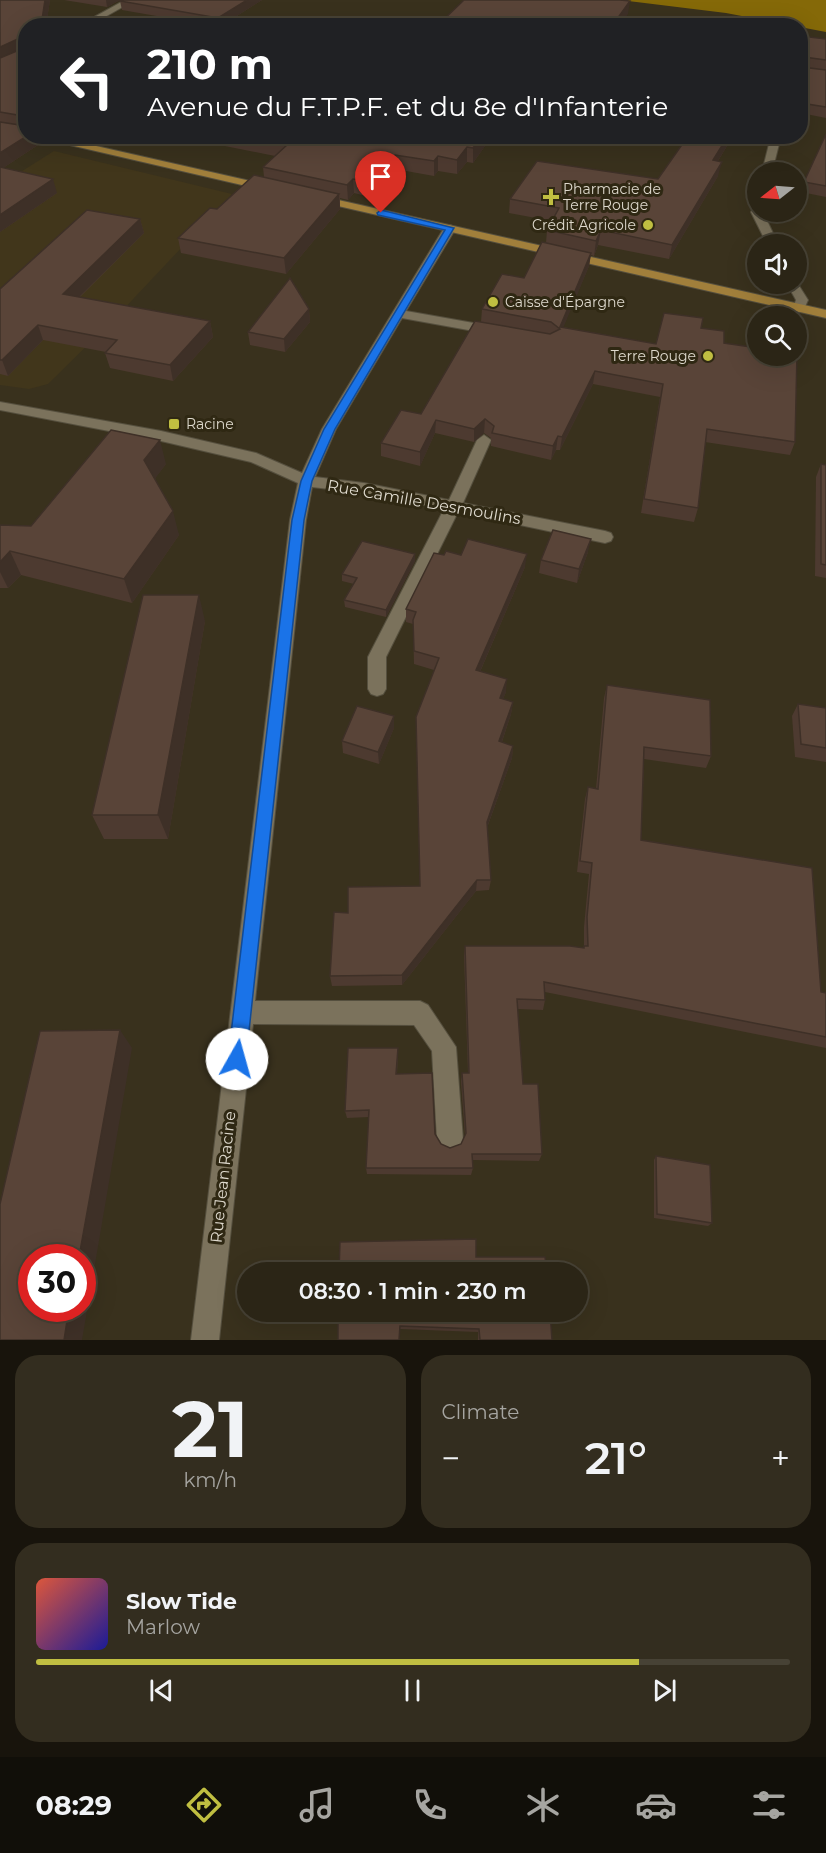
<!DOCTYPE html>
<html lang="en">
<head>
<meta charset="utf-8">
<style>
  body { margin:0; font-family:Montserrat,sans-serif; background:#332d1f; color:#f1f3f6; height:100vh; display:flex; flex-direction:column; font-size:22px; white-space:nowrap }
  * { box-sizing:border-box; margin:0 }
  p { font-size:20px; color:#a6a5a1 }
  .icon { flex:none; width:33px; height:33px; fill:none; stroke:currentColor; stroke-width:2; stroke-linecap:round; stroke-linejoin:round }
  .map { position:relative; height:1340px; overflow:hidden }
  .drawer { display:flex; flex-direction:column; gap:15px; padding:15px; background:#18140c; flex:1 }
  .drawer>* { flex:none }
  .hud { position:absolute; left:18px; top:18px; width:790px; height:126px; border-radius:24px; box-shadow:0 6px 24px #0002,0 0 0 2px #474235; background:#202124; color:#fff; overflow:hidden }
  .needle { width:39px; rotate:253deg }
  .tools { position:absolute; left:747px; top:162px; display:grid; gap:12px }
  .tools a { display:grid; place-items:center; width:60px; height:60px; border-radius:50%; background:#2b2516; box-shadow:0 6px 24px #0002,0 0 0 2px #474235; font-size:30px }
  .speed { position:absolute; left:18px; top:1244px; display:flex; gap:12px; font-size:30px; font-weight:700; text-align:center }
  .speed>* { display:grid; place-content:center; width:78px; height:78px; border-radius:50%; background:#2b2516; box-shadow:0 6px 24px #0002,0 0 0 2px #474235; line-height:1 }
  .speed .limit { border:9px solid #d22; background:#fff; color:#111 }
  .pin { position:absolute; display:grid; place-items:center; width:51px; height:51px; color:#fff; margin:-62px -26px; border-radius:50% 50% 50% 0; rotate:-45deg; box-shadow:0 0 6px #0007 }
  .pin .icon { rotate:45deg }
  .me { position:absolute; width:66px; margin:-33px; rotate:7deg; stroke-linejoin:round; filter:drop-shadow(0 0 4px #0008) }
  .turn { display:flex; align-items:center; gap:21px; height:126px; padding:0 30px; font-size:27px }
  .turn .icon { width:78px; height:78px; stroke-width:2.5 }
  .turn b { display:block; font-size:42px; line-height:51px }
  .big { font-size:45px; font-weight:600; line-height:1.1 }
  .drawer .tile { flex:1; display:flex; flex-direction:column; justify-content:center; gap:9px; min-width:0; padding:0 21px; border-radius:24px; background:#332d1f }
  .drawer .dial { align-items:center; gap:0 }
  .dial b { font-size:78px; line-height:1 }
  .song { display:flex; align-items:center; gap:18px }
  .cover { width:72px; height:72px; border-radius:9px; background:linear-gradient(135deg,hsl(10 70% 55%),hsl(240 70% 35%)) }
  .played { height:6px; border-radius:3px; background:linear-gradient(90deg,#c0be41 80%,#474235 80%) }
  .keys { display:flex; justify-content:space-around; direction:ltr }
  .heat { display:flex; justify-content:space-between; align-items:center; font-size:33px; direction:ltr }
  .drawer .tiles { flex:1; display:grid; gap:15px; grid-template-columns:1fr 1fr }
  .tile:last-child { grid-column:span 2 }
  .trip { position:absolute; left:237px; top:1262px; width:351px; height:60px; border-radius:30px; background:#2b2516; box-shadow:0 6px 24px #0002,0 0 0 2px #474235; font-weight:600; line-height:60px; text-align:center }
  .tabs { display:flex; height:96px; justify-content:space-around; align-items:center; background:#110f09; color:#a6a5a1 }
  .tabs .icon { width:42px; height:42px }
  .tabs .selected { color:#c0be41 }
  .tabs b { font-size:27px; color:#f1f3f6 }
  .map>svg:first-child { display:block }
  .built { fill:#41361b }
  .forest { fill:#856908 }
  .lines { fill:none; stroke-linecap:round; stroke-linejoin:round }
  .minor-casing { stroke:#554f3e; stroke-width:2 }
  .major-casing { stroke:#554f3e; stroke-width:2 }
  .minor { fill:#7b725c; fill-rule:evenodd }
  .major { fill:#a17f3b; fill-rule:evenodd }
  .wall { fill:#4d3a30 }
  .shaded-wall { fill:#3e3027 }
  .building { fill:#594438; stroke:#3e3027; stroke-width:1.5 }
  .route { fill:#1a73e8; stroke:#114b97; stroke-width:1.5 }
  .poi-dot { fill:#c0be41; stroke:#2f2813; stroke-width:2 }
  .labels { text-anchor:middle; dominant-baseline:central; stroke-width:6; stroke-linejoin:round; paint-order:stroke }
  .far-poi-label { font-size:14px; fill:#ded9cd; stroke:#2f2813; text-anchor:start }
  .street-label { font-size:16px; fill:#ded9cd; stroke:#2f2813 }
</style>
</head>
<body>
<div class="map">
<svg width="826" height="1340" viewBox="0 0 826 1340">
  <rect width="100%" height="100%" fill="#39311d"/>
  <polygon class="built" points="54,151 232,194 119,314 48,384 29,389 0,385 0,185"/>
  <polygon class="forest" points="620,0 826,0 826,32 726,13"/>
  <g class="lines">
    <defs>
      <g id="minor">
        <polygon points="125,0 135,0 89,26 78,26"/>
        <polygon points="771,136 781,136 772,172 762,172"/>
        <polygon points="758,206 758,212 763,212 778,244 767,244 751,212 754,207"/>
        <polygon points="450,225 456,228 406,311 496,327 502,331 496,335 402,318 336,429 315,477 364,483 449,500 477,440 484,435 491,440 463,503 605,531 611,533 613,537 611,541 605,543 458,512 386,657 386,689 383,694 377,696 371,694 368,689 368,657 444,509 364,493 312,487 306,520 255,1001 420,1001 428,1005 456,1047 463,1140 459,1149 450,1153 441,1149 437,1140 432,1051 414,1025 253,1024 219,1340 191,1340 290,520 298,483 251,462 161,441 0,410 0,402 161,431 256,453 302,473 322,429 444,228"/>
        <polygon points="796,281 808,300 803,311 799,312 793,308 796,300 787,284 796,284"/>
      </g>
      <g id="major">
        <polygon points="31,136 52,136 268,185 273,188 268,191"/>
        <polygon points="316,195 826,310 826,318 312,200 312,196"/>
      </g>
    </defs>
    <use href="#minor" class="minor-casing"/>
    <use href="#major" class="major-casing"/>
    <use href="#minor" class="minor"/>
    <use href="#major" class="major"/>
  </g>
  <g class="wall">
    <polygon points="0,0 50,0 46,26 26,26 26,136 44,141 3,168 57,193 0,232"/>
    <polygon points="64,0 120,0 107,7"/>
    <polygon points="262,0 221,26 214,26 122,10 120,1"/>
    <polygon points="801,36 826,39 826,118 801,113"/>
    <polygon points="826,134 826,197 801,192 804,182"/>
    <polygon points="195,136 492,136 473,163 467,162 457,174 438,171 434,176 395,169 370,197 354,193 348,200 340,198 340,209 286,274 181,253 178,238 217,209 264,177 263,167 275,156 195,140"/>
    <polygon points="688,136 733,136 718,161 718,176 669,259 598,245 594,256 591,255 589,266 563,327 656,344 701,328 724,343 795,442 790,455 705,442 698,508 694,522 641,513 660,397 593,384 560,450 556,450 551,460 491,446 491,438 484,433 474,442 435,433 420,466 381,456 381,443 421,414 481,322 482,309 524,278 546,243 547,230 552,221 509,213 510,199 658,179"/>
    <polygon points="140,219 144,233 80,297 210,321 213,337 173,381 110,368 105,353 106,352 43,340 8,376 0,374 0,289"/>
    <polygon points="309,309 310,322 285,352 250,345 248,332"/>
    <polygon points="166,464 155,478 179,535 132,603 21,575 8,588 0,588 0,525 31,526"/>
    <polygon points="821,464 826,465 826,578 815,576 816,477"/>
    <polygon points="588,552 577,583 539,573 541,560"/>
    <polygon points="415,554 415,561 386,617 345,607 344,600 354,584 342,581 342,574"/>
    <polygon points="444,555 461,555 525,567 480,672 506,692 503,699 513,702 511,714 502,742 513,746 512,758 487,828 491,880 489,890 476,891 402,985 332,986 330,976 348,913 420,886 434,670 414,664 413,624 406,622 406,609"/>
    <polygon points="205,621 168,839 104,839 92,815"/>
    <polygon points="607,685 711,756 706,768 644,759 641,840 821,992 826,993 826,1048 545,992 545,1000 543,1010 518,1009 523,1084 542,1154 539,1161 472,1160 473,1168 471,1175 367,1174 366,1168 369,1117 347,1118 345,1111 398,1056 397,1074 435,1134 441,1144 450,1148 461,1144 465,1136 461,1081 462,1073 468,1073 464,956 465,946 583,948 584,946 584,927 589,874 577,872 585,799 588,787 596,789 604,698"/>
    <polygon points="798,704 826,708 826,762 795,757 792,716"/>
    <polygon points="394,728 379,764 343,753 342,741"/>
    <polygon points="656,1156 712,1223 708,1226 654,1218 654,1160"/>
    <polygon points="338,1311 550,1311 552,1340 478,1340 478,1332 400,1329"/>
  </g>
  <g class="shaded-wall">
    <polygon points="45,0 50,0 46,26 41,26"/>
    <polygon points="106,0 120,0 107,7"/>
    <polygon points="247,0 262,0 221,26 219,26 218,18"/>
    <polygon points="630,1 628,14 620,26 612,26"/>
    <polygon points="22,37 25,49 0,61 0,47"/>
    <polygon points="27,136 42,136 44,141 0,170 0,153"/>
    <polygon points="482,136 492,136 473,163 473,148"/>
    <polygon points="728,136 733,136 710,174 713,160"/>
    <polygon points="467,147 467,162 457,174 457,160"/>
    <polygon points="395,155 395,169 370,197 369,182"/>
    <polygon points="438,156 438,171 434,176 434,161"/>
    <polygon points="722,162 718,176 669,259 672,245"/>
    <polygon points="53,179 57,193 0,232 0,215"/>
    <polygon points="353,179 354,193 348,200 347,185"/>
    <polygon points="339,194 340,209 286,274 284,258"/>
    <polygon points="140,219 144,233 67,309 63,294"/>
    <polygon points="601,230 598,245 594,256 596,241"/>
    <polygon points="591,253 589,266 559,338 560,327"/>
    <polygon points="309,309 310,322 285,352 284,339"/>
    <polygon points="210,321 213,337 173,381 170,365"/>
    <polygon points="38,325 43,340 8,376 2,360"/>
    <polygon points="595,371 593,384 560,450 562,437"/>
    <polygon points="485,419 484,433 474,442 474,429"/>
    <polygon points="436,420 435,433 420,466 420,452"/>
    <polygon points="558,436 556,450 551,460 553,446"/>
    <polygon points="160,440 166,464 151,484 144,460"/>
    <polygon points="173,511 179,535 132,603 124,579"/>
    <polygon points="591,539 588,552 577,583 579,569"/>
    <polygon points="10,551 21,575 8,588 0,572 0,562"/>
    <polygon points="415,554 415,561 386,617 386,610"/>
    <polygon points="527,554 525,567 475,683 476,670"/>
    <polygon points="199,595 205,621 168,839 158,815"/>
    <polygon points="507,679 506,692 498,711 500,698"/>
    <polygon points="513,702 511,714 498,753 499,741"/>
    <polygon points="394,716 394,728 379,764 378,752"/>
    <polygon points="513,746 512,758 485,833 487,822"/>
    <polygon points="477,880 476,891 402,985 402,975"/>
    <polygon points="120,1030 132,1048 82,1340 64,1340 69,1308 82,1308 82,1257 79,1257"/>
  </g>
  <g class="building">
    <polygon points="0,0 45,0 41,26 26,26 26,121 23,116 0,112 0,58 24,48 24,37 22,37 0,47"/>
    <polygon points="122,0 247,0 218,18 120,1"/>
    <polygon points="464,0 620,0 630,1 612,26 437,26"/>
    <polygon points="801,36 826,39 826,60 804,57 801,59 802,67 826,70 826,107 801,103"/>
    <polygon points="0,122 26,126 26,136 27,136 0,153"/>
    <polygon points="826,134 826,186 804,182"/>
    <polygon points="248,136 482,136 473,148 467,147 457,160 438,156 434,161 395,155 369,182 353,179 347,185 263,167 287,145"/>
    <polygon points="688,136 728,136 713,160 722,162 672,245 601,230 596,241 547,230 559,208 510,199 537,161 658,179"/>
    <polygon points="0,167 53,179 0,215"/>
    <polygon points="254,175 339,194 284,258 178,238 210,208 217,209"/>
    <polygon points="87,210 140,219 63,294 210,321 170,365 105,353 117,340 38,325 2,360 0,360 0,289"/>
    <polygon points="542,242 591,253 560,327 656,344 664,313 703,318 701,328 724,331 724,343 758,348 758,356 796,356 797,354 795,442 707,429 698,508 644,499 663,384 595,371 562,437 558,436 553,446 492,433 494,426 485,419 474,429 436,420 420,452 381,443 401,410 421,414 475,321 550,334 560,329 551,322 482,309 502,274 524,278"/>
    <polygon points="290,278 309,309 284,339 248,332"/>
    <polygon points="111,430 160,440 144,460 173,511 124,579 10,551 0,562 0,525 31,526"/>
    <polygon points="821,464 826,465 826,565 821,564"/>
    <polygon points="553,530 591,539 579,569 541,560"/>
    <polygon points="468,539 527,554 476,670 507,679 500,698 513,702 499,741 513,746 487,822 491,880 477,880 402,975 330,976 334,912 348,913 348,887 420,886 416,717 439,658 414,651 413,620 416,612 406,609 434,553 444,555 446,551 461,555"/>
    <polygon points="362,541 415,554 386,610 344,600 357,578 342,574"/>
    <polygon points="143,595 199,595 158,815 92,815"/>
    <polygon points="607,685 710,700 711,756 644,747 641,840 812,868 821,992 826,993 826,1037 544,982 545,1000 517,999 523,1084 538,1084 542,1154 472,1154 473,1168 366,1168 369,1110 345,1111 348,1048 398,1048 396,1074 432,1073 435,1134 441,1144 450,1148 461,1144 466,1133 462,1073 469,1073 465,946 570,946 584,948 584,946 588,946 587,917 592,863 580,861 588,787 598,789"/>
    <polygon points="798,704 826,708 826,748 801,744"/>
    <polygon points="357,706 394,716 378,752 342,741"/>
    <polygon points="120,1030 79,1257 32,1257 32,1308 69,1308 64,1340 0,1340 0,1204 40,1031"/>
    <polygon points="656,1156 710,1165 712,1223 657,1214"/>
    <polygon points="476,1239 476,1257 545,1257 547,1272 339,1272 340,1242"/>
    <polygon points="338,1311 550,1311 552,1340 480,1340 479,1329 400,1326 399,1340 338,1340"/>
  </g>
  <polygon class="route" points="381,210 454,228 335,429 312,481 304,520 246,1059 243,1065 237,1068 230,1065 228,1059 292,520 301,481 324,429 445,230 378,215 377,213"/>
  <g class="poi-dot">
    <path d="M548 188h6v6h6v6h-6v6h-6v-6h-6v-6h6z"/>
    <circle cx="648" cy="225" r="6"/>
    <circle cx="493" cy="302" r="6"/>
    <circle cx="708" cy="356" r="6"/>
    <rect x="168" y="418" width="12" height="12" rx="3"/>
  </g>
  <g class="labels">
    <g class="far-poi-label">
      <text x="563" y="189">Pharmacie de<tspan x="563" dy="16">Terre Rouge</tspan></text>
      <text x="636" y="225" text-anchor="end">Crédit Agricole</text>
      <text x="505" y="302">Caisse d'Épargne</text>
      <text x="696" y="356" text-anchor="end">Terre Rouge</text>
      <text x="186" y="424">Racine</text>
    </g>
    <g class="street-label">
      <text transform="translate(424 502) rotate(10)">Rue Camille Desmoulins</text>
      <text transform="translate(223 1177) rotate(-84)">Rue Jean Racine</text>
    </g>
  </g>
</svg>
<div class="tools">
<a><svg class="needle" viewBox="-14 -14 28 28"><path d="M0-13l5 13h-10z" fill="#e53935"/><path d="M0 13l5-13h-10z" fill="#a6a5a1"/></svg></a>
<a><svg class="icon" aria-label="sound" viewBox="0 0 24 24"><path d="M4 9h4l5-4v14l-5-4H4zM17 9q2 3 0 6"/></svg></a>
<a><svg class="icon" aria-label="search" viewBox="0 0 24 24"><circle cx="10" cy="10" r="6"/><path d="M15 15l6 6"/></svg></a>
</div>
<div class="speed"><div class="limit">30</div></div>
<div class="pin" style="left:381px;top:213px;background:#d93025"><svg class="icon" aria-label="arrive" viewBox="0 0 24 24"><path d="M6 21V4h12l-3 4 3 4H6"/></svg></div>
<svg class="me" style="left:237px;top:1059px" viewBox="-20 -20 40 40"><circle r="19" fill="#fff"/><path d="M0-13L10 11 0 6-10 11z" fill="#1a73e8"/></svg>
<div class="trip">08:30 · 1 min · 230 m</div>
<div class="hud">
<div class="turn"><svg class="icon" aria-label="left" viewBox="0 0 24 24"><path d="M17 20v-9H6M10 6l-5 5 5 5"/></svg><div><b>210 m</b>Avenue du F.T.P.F. et du 8e d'Infanterie</div></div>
</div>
</div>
<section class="drawer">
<div class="tiles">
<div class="tile dial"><b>21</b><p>km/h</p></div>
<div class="tile"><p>Climate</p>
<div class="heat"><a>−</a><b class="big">21°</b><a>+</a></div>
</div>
<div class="tile">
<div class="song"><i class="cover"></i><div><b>Slow Tide</b><p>Marlow</p></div></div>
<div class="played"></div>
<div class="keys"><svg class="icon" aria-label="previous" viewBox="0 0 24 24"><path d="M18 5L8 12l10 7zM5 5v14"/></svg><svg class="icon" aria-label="pause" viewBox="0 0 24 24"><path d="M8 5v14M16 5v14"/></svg><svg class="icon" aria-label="next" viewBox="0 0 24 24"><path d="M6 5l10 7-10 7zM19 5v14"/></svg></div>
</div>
</div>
</section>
<nav class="tabs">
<b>08:29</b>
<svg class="icon selected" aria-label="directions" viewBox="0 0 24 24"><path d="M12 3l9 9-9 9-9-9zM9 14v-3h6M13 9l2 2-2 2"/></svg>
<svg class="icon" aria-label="music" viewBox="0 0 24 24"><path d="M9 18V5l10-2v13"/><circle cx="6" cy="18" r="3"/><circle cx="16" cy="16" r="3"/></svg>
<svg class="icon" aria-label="phone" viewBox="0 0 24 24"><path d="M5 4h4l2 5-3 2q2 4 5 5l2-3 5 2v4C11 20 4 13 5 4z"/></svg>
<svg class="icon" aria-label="climate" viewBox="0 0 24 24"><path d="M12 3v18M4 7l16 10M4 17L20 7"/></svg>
<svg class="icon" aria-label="car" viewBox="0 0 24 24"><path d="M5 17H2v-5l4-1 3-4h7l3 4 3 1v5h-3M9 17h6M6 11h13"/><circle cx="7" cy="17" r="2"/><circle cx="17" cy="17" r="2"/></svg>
<svg class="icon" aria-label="filters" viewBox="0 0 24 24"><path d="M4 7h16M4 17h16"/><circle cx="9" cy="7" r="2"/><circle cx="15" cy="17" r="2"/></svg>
</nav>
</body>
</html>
